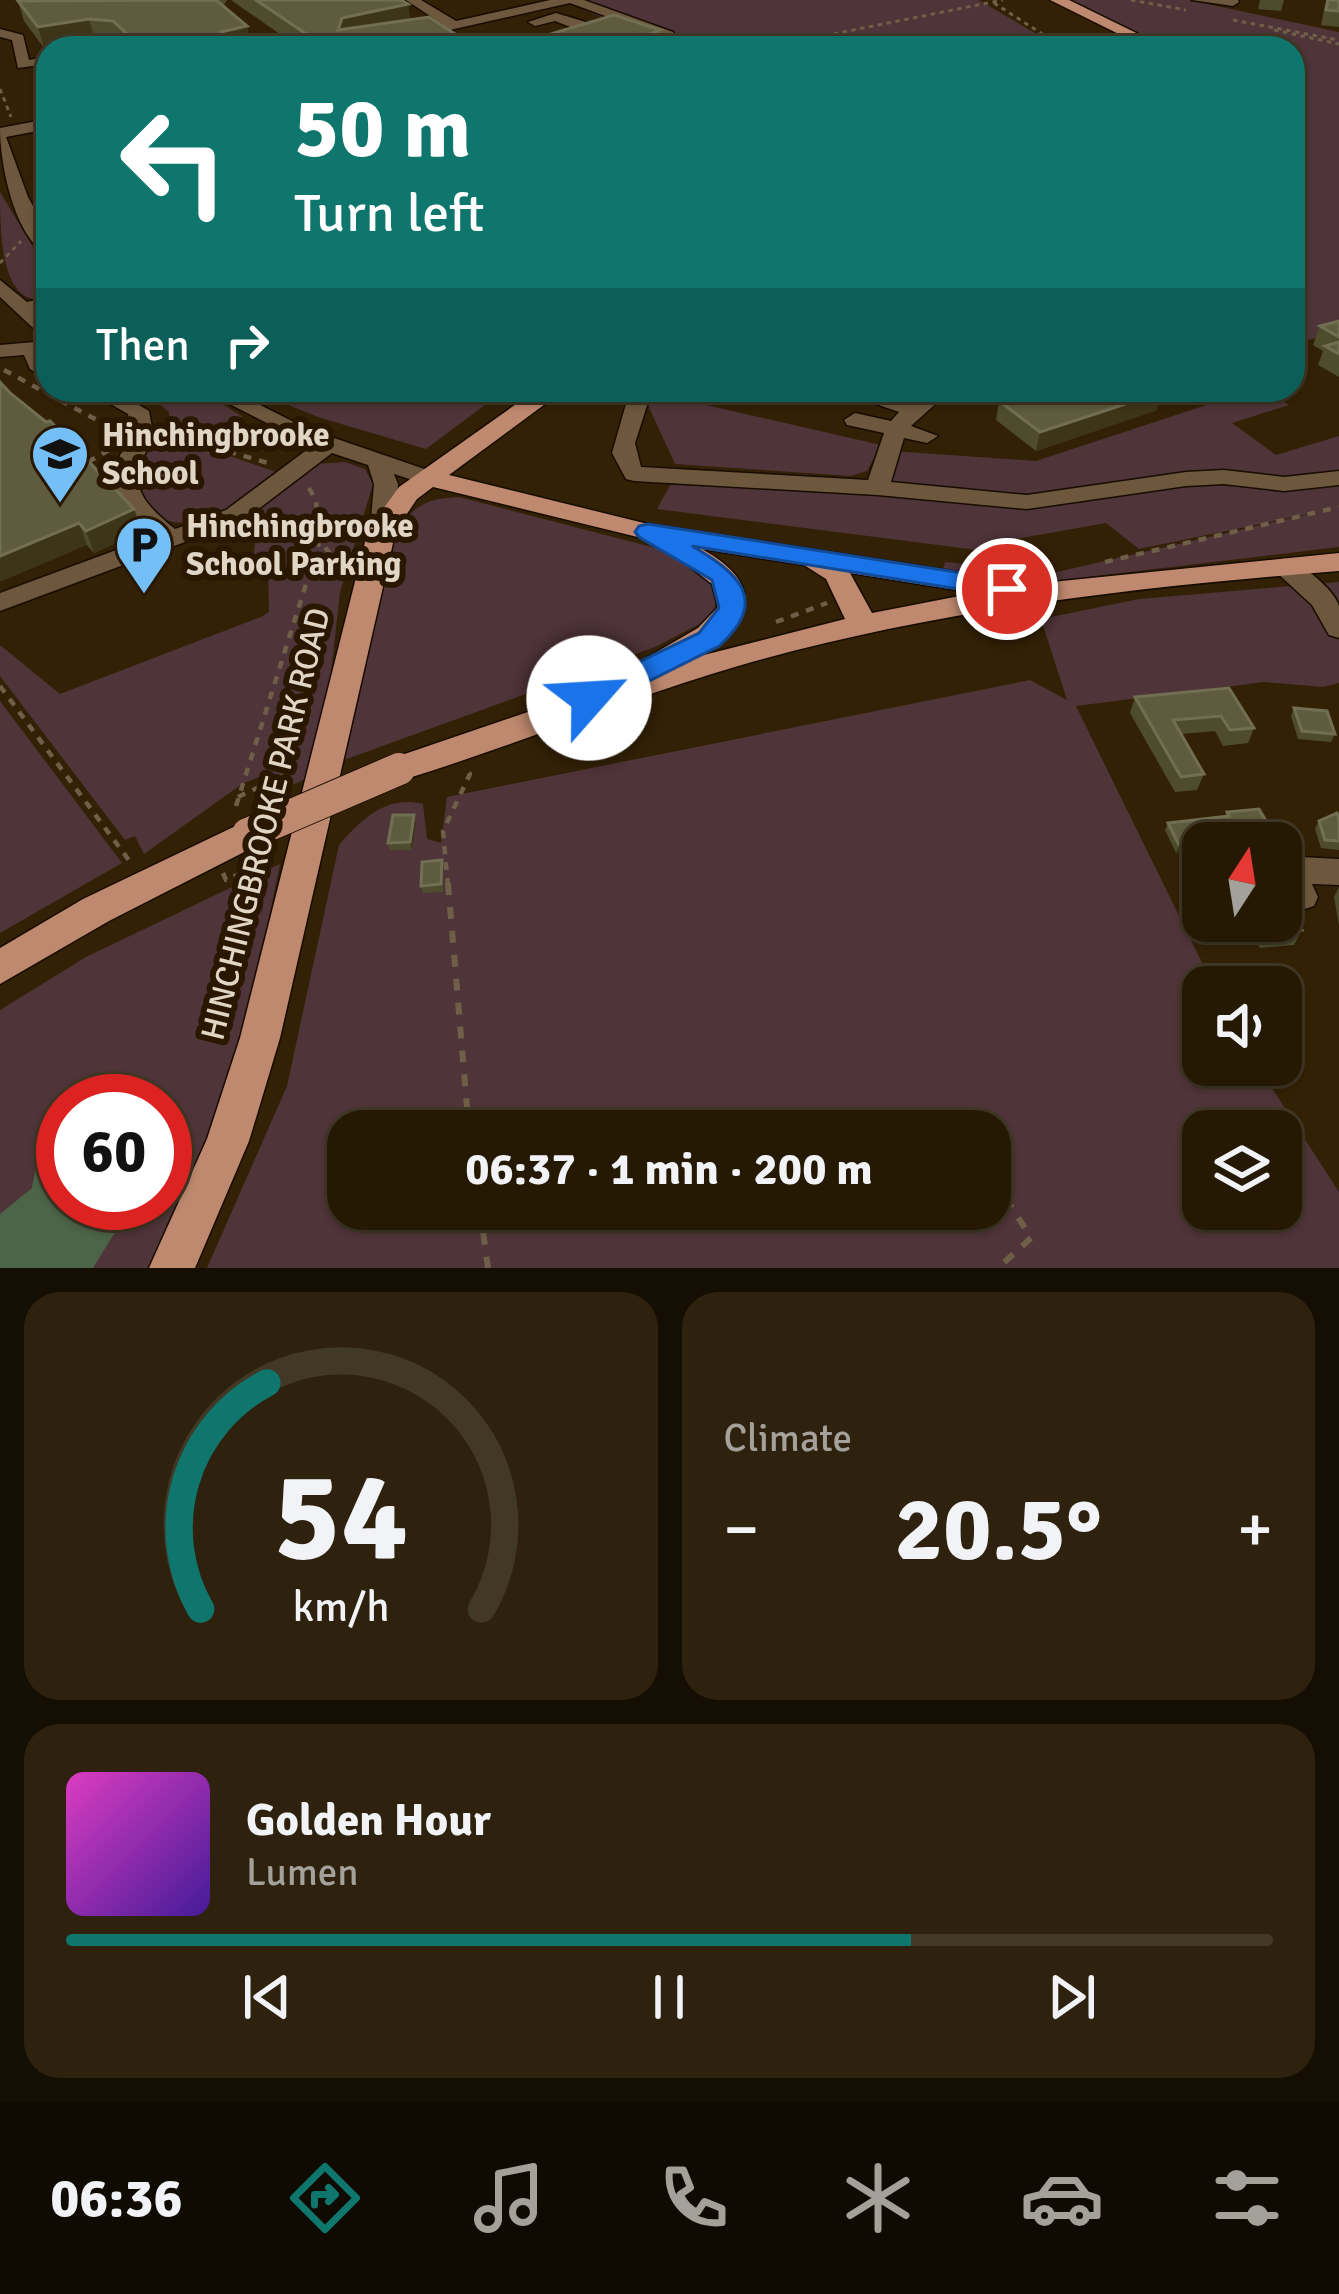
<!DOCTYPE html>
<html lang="en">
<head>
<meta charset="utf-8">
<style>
  body { margin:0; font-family:Signika,sans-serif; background:#2e220e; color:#f1f3f6; height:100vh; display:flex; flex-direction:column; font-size:45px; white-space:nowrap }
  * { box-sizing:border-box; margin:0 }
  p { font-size:39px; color:#a4a09a }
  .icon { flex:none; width:66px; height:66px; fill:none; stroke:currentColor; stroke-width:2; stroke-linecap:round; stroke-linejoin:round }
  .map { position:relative; height:1268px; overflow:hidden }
  .drawer { display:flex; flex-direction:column; gap:24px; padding:24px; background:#150e02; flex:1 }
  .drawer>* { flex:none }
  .banner { position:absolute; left:36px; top:36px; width:1269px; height:366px; border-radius:36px; box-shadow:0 3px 9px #0004,0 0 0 3px #423826; background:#0f766e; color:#fff; overflow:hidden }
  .needle { width:78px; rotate:12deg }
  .controls { position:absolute; left:1182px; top:822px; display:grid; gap:24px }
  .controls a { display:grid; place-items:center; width:120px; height:120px; border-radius:24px; background:#261904; box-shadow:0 3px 9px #0004,0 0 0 3px #423826; font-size:60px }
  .speed { position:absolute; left:36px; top:1074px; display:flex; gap:24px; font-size:60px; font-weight:700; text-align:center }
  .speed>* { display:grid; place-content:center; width:156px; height:156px; border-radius:50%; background:#261904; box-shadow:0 3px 9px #0004,0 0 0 3px #423826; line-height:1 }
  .speed .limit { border:18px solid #d22; background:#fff; color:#111 }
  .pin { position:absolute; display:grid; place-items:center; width:102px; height:102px; color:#fff; margin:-51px; border:6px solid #fff; border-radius:50%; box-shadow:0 3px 12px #0007 }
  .me { position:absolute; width:132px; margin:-66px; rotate:64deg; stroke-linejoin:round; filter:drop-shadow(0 0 9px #0008) }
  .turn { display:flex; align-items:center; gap:42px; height:252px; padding:0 60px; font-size:54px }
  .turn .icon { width:156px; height:156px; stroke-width:2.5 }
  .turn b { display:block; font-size:84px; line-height:102px }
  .then { display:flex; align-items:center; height:114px; padding:0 60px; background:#0003; gap:24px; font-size:45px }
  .big { font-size:90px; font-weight:800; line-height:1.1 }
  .drawer .widget { flex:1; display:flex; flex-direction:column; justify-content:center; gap:18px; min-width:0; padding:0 42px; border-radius:36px; background:#2e220e }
  .drawer .dial { align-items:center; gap:0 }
  .dial svg { height:312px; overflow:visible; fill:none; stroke:#423826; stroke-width:7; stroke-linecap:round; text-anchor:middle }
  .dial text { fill:#f1f3f6; stroke:none }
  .song { display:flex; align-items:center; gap:36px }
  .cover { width:144px; height:144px; border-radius:18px; background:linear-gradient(135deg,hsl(310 70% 55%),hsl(260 70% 35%)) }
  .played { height:12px; border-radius:6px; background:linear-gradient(90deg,#0f766e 70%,#423826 70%) }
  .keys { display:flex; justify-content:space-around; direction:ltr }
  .heat { display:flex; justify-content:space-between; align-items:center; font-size:66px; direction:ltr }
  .drawer .tiles { flex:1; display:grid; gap:24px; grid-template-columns:1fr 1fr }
  .widget:last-child { grid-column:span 2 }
  .trip { position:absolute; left:327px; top:1110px; width:684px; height:120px; border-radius:36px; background:#261904; box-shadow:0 3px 9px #0004,0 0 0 3px #423826; font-weight:800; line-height:120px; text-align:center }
  .tab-bar { display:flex; height:192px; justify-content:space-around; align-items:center; background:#0f0a02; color:#a4a09a }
  .tab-bar .icon { width:84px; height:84px }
  .tab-bar .current { color:#0f766e }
  .tab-bar b { font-size:54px; color:#f1f3f6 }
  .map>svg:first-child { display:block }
  .green { fill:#4f3439; fill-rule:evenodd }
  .water { fill:#4c6447 }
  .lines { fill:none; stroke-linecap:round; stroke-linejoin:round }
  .minor-casing { stroke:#180b00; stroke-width:3 }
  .major-casing { stroke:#180b00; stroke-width:3 }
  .path-far2 { stroke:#6f5f48; stroke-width:3; stroke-dasharray:4.5 4.5; stroke-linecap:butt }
  .path-far1 { stroke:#6f5f48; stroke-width:4.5; stroke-dasharray:8 8; stroke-linecap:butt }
  .path { stroke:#6f5f48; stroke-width:6; stroke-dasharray:12 12; stroke-linecap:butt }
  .minor { fill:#6d583d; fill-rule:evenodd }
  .major { fill:#be896e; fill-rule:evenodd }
  .major-bridge-casing { stroke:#180b00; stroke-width:34; stroke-linecap:butt }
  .major-bridge { stroke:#be896e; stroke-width:32 }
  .wall { fill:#4e4c2d }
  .shaded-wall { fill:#3d3517 }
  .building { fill:#5e5b3e; stroke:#726e53; stroke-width:3 }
  .route { fill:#1a73e8; stroke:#114b97; stroke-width:3 }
  .labels { text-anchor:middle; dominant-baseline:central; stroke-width:12; stroke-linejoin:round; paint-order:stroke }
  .poi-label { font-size:33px; font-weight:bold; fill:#e1d5c6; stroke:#291700; text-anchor:start }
  .street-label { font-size:33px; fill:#e1d5c6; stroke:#291700 }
</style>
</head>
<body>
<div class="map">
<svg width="1339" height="1268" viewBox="0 0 1339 1268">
  <rect width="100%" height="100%" fill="#332106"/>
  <g class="green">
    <polygon points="560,0 979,0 1060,48 675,48"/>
    <polygon points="1068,0 1189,0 1339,32 1339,332 1308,340 1293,332 1293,48 1161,46"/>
    <path d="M0,192L48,272V298C0,311 0,231 0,192Z"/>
    <polygon points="143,390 200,390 243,417 203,428 155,431 170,426 169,412"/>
    <polygon points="251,390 505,390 426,449 321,418"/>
    <polygon points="641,390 881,445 867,471 851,476 675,464"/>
    <polygon points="1252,390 1265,390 1289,405 1232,423 1276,455 1339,436 1339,547 1037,583 943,571 945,562 1053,573 1322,511 1139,549 1106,523 1010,540 1023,556 657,509 670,485 837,487 883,493 891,451 1036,461"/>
    <path d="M151,442L215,451L279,473C248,497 169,557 144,496C136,476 141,460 151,442Z"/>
    <polygon points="345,462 365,469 373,484 340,592 320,772 282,790 269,773 242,784 144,854 135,836 125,840 0,676 0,645 60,694 263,616 269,612 268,568 253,561 259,506 315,464"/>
    <path d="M459,497L671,552L710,581L717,593L713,617L655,647L344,760C352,701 367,536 422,505C434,498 446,498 459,497Z"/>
    <path d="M1339,582V683L1323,687L1264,682L1076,706L1214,987H1203V1065H1257L1339,1192V1268H207L287,1086L339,845C362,819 386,795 423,804L427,839L441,843L447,797L1030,680L1067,700L1041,619L1139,599ZM348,1131H990V1209H348ZM1203,1131H1281V1209H1203Z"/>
    <polygon points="0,701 122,863 0,933"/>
    <path d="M280,864L250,1012L219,1124L162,1268H0V1010L86,957ZM63,1101H165V1203H63Z"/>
  </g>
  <g class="water">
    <polygon points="133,1078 165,1092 169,1131 165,1140 165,1101 75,1101 91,1090"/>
    <polygon points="63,1112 63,1203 133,1203 93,1268 0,1268 0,1214 32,1188 41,1139"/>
  </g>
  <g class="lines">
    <defs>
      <g id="minor">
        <polygon points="406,0 421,0 456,21 550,0 584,0 673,32 679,48 665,48 662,37 570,3 414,38 409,31 442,24"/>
        <polygon points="1192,0 1238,0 1239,2 1233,6"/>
        <polygon points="556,13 589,23 592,32 549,48 528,48 578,30 555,21 535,26 528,22"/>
        <polygon points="0,29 23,35 29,60 48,56 48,64 18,68 12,40 0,37"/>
        <path d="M48,119V129L6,137L28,197L48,233V255C14,237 0,164 0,128Z"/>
        <polygon points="0,280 27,302 48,297 48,309 37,312 48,323 48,353 44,354 48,380 30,369 24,355 0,357 0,345 47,341 0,297"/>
        <path d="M86,390H114L149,411L154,438C126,482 137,498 175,529L226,510L312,446L202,390H230L308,429L436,473L440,478L428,485L394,474L398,484L394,530L382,538L370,530L374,484L368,465L332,453L244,520L0,611V593L154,536L128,512L114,484L120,455L132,438L128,414Z"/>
        <polygon points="630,390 652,390 635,443 641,467 868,480 884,433 847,425 844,420 855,413 891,421 899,412 867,401 867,391 877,390 910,401 925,390 951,390 911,426 938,436 927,443 904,438 891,482 1027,495 1186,472 1224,470 1284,477 1339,471 1339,485 1284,491 1224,484 1186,486 1027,509 878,495 634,481 626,479 612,453"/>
        <path d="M1285,558C1301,563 1334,589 1339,606C1339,615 1339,629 1339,638L1329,635L1312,605L1276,572L1272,566Z"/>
        <polygon points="1281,856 1339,859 1339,885 1312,884 1318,897 1314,906 1302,910 1290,906 1281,887"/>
      </g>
      <g id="major">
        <polygon points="1050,0 1069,0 1167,48 1147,48"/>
        <path d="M536,390H564L449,475L648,524L1010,580L1022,585L1339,553V571C1138,587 939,609 745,664C627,698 515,746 399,781L387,778L382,769L387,760L648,671L644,664L648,657L698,628L718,607L712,584L658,542L433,487L417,499L396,530L280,1038L249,1141L195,1268H149L207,1139L240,1038L368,530L399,487ZM702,549L804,565L826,579L845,619L696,657C751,623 768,586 702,549ZM850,573L975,593L872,613Z"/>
        <polygon points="248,820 260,824 265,834 260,844 109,921 0,984 0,948 83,899"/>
      </g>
    </defs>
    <use href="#minor" class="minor-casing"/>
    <use href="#major" class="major-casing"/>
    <g class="path-far2">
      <polyline points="1131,0 1186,10"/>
      <polyline points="994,3 1064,48"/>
      <polyline points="1233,20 1339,40"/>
      <polyline points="1274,30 1339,44"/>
      <polyline points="688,35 728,48"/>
      <polyline points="763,48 1003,0"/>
      <polyline points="0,89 11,117"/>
      <polyline points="0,263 21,241"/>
    </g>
    <g class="path-far1">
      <polyline points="4,370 119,432"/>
      <polyline points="166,439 186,439 271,464"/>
      <polyline points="191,439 250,426"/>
      <polyline points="88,462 109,450"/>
      <polyline points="309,488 316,501 319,541 347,572"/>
      <polyline points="1105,562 1339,507"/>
      <polyline points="776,622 827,603"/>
      <polyline points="0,686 131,863"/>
      <polyline points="238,797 293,771"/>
      <polyline points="236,806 319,543"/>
      <polyline points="223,873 226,880 274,859"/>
      <polyline points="448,886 443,831 470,774 466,769"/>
    </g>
    <g class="path">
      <polyline points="448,883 469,1131"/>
      <polyline points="993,1177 1031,1238 998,1268"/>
      <polyline points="480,1209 488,1268"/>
    </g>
    <use href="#minor" class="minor"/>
    <use href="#major" class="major"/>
    <defs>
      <polyline id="major-bridge" points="248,834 399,769"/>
    </defs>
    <use href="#major-bridge" class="major-bridge-casing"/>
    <use href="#major-bridge" class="major-bridge"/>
  </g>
  <g class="wall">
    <polygon points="227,0 223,6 247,26 251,48 124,48 118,42 95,40 44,48 24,21 18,1"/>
    <polygon points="231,0 401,0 408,4 410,20 472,45 472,48 300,48"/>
    <polygon points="1260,0 1284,0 1281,11 1258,9"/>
    <polygon points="1326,0 1339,0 1339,27 1321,25"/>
    <polygon points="1339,321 1339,377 1318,365 1323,351 1313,345 1320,326"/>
    <polygon points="0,382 142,531 94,553 87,545"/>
    <polygon points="999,401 1157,410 1036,451 996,420"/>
    <polygon points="1229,688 1254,728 1248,743 1223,746 1215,731 1181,734 1204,774 1197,790 1175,792 1130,713 1135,697"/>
    <polygon points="1294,708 1335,734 1331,742 1298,739 1291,716"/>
    <polygon points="1227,812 1273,833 1269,841 1244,843 1203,843 1203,848 1176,853 1165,830 1168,823 1225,817"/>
    <polygon points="1339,819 1339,850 1321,848 1315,829 1319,821"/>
    <polygon points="416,823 412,850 390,850 388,843"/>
    <polygon points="442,860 443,892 423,893 421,886"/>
    <polygon points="1339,887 1339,925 1334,897"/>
    <polygon points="1231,921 1281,921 1302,930 1294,945 1260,948 1251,932 1237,933"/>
    <polygon points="1278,976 1293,1006 1289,1013 1281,1014 1281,987 1246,987 1249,979"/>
  </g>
  <g class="shaded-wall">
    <polygon points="408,4 411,25 338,30 342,18"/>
    <polygon points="89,19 95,40 44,48 38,27"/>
    <polygon points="247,26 251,48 219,48 221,32"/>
    <polygon points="1162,392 1157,410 1036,451 1040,432"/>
    <polygon points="134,509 142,531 94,553 86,531"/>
    <polygon points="79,523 87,545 0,582 0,556"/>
    <polygon points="414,815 416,823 412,850 410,842"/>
    <polygon points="1213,839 1211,843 1203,843 1203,848 1176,853 1179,845"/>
  </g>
  <g class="building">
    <polygon points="216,0 247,26 221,32 229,41 219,48 142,48 113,21 89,19 38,27 18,1"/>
    <polygon points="256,0 401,0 408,4 342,18 338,30 429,17 472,45 456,48 327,48"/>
    <polygon points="1328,0 1339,0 1339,11 1326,10"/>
    <polygon points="614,15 660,30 650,34 676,45 666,48 504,48"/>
    <polygon points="1339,321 1339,337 1320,326"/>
    <polygon points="1339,342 1339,354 1325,346"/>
    <polygon points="0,382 10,393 46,422 50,421 134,509 86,531 79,523 0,556"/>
    <polygon points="1034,390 1160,390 1162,392 1040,432 999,401"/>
    <polygon points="1229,688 1254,728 1230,730 1221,716 1173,720 1204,774 1181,777 1135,697"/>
    <polygon points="1294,708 1327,711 1335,734 1302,731"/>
    <polygon points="1259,809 1273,833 1213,839 1179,845 1168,823 1229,816 1227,812"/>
    <polygon points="1337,813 1339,819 1339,841 1325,840 1319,821"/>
    <polygon points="393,815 414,815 410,842 388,843"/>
    <polygon points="442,860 441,884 421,886 422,862"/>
    <polygon points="1290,909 1302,930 1268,933 1261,921 1281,921 1281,910"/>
    <polygon points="1278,976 1293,1006 1281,1007 1281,987 1254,987 1249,979"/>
  </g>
  <path class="route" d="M648,524L1007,580L1020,589L1007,597L692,546C739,573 770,601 719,646L599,706H579L575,698L579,691L699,633L719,608L712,580L639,537L635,532L639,526Z"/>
  <defs>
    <symbol id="school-pin" viewBox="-11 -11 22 30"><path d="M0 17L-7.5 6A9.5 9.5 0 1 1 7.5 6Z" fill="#74c0f6" stroke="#291700"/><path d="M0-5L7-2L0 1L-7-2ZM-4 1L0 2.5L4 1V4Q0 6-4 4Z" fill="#111"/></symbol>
    <symbol id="parking-pin" viewBox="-11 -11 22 30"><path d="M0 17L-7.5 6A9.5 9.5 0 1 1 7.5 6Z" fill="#74c0f6" stroke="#291700"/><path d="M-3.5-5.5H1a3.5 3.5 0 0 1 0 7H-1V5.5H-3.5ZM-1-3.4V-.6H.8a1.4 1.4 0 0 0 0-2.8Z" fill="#111"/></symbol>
  </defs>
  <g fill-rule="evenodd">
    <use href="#school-pin" x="27" y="421" width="66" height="90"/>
    <use href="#parking-pin" x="111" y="512" width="66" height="90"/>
  </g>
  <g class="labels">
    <g class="poi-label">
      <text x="102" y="435">Hinchingbrooke<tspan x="102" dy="38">School</tspan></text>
      <text x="186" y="526">Hinchingbrooke<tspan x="186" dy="38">School Parking</tspan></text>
    </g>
    <g class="street-label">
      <text transform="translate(266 824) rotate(-76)">HINCHINGBROOKE PARK ROAD</text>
    </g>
  </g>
</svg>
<div class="controls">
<a><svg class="needle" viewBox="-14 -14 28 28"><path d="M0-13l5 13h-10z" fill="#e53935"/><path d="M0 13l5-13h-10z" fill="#a4a09a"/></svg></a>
<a><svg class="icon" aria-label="sound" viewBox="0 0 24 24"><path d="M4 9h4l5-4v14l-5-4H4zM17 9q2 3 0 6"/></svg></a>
<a><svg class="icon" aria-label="layers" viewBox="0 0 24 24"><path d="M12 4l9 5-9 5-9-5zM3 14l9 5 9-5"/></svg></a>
</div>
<div class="speed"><div class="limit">60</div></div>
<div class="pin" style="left:1007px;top:589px;background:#d93025"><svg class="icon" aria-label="arrive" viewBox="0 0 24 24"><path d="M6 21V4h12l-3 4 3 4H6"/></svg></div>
<svg class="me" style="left:589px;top:698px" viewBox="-20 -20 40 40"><circle r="19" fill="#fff"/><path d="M0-13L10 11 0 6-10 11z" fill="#1a73e8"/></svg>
<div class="trip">06:37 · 1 min · 200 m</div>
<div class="banner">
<div class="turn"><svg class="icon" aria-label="left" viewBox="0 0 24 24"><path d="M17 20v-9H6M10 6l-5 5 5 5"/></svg><div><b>50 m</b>Turn left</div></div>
<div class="then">Then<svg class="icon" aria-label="right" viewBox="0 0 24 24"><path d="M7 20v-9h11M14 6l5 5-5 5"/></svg></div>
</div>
</div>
<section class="drawer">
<div class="tiles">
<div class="widget dial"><svg viewBox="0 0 100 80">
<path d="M14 69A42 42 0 1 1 86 69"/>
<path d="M14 69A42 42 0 0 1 31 11" stroke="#0f766e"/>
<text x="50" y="56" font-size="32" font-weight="700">54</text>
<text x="50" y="72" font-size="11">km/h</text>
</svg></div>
<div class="widget"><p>Climate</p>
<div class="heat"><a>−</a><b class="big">20.5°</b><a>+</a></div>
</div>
<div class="widget">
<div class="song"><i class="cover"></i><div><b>Golden Hour</b><p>Lumen</p></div></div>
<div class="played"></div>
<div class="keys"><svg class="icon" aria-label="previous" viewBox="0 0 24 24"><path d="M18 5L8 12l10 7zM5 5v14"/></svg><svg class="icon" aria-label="pause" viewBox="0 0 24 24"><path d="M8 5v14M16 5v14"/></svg><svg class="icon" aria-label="next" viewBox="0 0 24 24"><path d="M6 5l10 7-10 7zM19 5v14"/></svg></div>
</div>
</div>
</section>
<nav class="tab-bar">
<b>06:36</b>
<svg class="icon current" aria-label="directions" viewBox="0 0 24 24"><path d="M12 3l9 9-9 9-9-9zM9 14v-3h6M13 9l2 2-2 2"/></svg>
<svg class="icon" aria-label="music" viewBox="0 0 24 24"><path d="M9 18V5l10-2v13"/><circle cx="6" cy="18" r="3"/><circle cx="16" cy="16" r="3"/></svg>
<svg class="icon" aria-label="phone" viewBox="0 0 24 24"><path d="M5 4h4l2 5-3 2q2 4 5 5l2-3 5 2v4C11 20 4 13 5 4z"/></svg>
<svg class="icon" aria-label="climate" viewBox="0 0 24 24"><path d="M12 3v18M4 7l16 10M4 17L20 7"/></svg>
<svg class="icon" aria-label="car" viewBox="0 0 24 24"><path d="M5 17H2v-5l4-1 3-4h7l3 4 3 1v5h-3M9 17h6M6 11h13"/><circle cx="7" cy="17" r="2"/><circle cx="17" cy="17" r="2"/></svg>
<svg class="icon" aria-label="filters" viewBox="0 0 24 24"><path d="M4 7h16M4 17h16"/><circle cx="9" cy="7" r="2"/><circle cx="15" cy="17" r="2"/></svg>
</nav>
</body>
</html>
